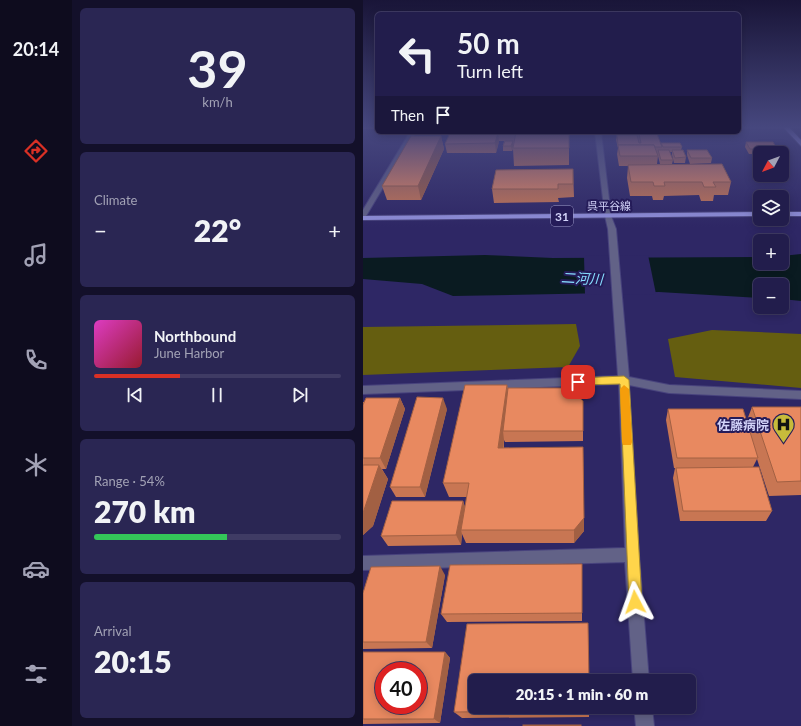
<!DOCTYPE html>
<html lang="en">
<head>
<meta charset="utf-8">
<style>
  body { margin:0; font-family:Lato,"Noto Sans JP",sans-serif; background:#2a2653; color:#f1f3f6; height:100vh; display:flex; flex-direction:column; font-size:15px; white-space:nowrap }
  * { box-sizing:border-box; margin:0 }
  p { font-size:13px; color:#a2a2b5 }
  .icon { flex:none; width:22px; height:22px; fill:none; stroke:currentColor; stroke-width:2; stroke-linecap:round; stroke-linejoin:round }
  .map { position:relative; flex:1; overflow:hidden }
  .details { display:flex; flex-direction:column; gap:8px; padding:8px; background:#13102a; width:291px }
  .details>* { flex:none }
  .guide { position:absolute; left:12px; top:12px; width:366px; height:122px; border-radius:6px; box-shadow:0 2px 10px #0003,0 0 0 1px #3f3b64; background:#221d4c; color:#f1f3f6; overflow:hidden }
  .needle { width:26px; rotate:229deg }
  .fabs { position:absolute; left:390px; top:146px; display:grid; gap:8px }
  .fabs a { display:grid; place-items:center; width:36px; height:36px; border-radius:6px; background:#221d4c; box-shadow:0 2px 10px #0003,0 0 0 1px #3f3b64; font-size:20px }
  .speed { position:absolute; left:12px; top:662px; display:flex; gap:8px; font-size:20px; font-weight:700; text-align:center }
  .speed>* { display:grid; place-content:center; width:52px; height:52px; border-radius:50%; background:#221d4c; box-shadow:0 2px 10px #0003,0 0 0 1px #3f3b64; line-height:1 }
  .speed .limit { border:6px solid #d22; background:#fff; color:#111 }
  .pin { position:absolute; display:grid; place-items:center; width:34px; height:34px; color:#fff; margin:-17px; border-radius:8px; box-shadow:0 2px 6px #0006 }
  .me { position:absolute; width:44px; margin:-22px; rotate:356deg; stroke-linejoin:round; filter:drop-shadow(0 0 3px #0008) }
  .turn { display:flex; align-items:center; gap:14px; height:84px; padding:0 16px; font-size:18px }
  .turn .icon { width:52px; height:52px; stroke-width:2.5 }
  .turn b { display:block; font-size:28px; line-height:34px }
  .then { display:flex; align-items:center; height:38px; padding:0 16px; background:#0003; gap:8px; font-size:15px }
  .big { font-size:30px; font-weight:800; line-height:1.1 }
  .details .card { flex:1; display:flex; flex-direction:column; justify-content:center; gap:6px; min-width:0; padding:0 14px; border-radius:6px; background:#2a2653 }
  .details .dial { align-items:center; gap:0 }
  .dial b { font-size:52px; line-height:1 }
  .song { display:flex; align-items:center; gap:12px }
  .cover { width:48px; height:48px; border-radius:6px; background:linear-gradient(135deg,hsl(310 70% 55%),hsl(350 70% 35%)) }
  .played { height:4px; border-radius:2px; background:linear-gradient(90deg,#d93025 35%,#3f3b64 35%) }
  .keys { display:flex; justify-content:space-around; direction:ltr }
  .heat { display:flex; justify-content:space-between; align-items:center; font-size:22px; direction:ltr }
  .charge { height:6px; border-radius:3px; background:linear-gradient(90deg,#34c759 54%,#3f3b64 0) }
  .trip { position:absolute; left:105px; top:674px; width:228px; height:40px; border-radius:6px; background:#221d4c; box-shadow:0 2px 10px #0003,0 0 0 1px #3f3b64; font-weight:800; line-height:40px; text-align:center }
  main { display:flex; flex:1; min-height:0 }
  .tab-bar { display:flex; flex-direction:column; width:72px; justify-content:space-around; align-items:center; background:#0e0c1e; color:#a2a2b5 }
  .tab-bar .icon { width:28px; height:28px }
  .tab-bar .current { color:#d93025 }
  .tab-bar b { font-size:18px; color:#f1f3f6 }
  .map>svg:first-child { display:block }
  .green { fill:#655e10 }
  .water { fill:#0a1b21 }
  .pier { fill:#2e2765 }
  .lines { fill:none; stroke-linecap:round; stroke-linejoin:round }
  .minor-casing { stroke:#48437d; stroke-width:2 }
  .major-casing { stroke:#48437d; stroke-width:2 }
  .highway-casing { stroke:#48437d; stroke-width:2 }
  .minor { fill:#626287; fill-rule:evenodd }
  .major { fill:#908fda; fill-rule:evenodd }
  .highway { fill:#a3a1fb; fill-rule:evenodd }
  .wall { fill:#c87653; fill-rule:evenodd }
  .shaded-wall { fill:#a26043 }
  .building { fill:#e88960; stroke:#a26043; fill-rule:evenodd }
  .route { fill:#ffd54a; stroke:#a68a30 }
  .slow { fill:#f59e0b }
  .labels { text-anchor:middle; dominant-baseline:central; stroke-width:4; stroke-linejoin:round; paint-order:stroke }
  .far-street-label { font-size:11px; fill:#d2d3f9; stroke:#251c59 }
  .shield { fill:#251c59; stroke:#9e9cc9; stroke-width:1 }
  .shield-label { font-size:12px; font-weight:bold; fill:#d2d3f9 }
  .poi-label { font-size:13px; font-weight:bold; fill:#d2d3f9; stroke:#251c59; text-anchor:end }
  .water-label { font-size:14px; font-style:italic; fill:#87deff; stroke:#251c59 }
</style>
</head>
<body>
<main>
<nav class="tab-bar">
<b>20:14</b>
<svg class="icon current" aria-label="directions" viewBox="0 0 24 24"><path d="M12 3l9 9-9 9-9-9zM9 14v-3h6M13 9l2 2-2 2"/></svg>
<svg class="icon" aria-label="music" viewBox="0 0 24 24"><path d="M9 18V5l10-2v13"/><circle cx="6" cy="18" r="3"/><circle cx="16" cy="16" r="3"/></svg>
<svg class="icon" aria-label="phone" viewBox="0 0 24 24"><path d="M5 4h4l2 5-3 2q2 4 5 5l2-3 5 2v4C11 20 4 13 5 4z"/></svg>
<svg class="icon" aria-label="climate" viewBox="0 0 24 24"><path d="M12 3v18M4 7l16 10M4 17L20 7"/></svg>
<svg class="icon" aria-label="car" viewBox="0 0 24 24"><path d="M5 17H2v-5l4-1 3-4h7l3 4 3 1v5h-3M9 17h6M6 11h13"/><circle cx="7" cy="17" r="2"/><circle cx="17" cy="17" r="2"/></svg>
<svg class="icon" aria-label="filters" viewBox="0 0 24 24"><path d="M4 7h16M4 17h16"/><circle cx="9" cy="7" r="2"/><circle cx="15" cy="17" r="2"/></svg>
</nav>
<section class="details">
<div class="card dial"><b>39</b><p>km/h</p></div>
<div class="card"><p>Climate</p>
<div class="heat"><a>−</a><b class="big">22°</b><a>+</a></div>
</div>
<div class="card">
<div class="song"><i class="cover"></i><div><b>Northbound</b><p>June Harbor</p></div></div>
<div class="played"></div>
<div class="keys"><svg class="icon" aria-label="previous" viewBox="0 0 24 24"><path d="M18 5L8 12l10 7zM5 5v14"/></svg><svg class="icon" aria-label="pause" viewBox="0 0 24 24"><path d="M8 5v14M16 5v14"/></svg><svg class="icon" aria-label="next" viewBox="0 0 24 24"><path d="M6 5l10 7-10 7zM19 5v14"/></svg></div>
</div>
<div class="card"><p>Range · 54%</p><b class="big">270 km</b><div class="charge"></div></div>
<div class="card"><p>Arrival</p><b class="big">20:15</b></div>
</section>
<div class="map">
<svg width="438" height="726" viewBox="0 0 438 726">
  <rect width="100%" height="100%" fill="#2e2765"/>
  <g class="green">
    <polygon points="213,324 217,346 205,367 0,375 0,327"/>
    <polygon points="349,330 438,334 438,388 312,377 305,339"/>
  </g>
  <polygon class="water" points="438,254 438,301 419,299 419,285 397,285 397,298 296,292 90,296 59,284 0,279 0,258 122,255 190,258 397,257 397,263 419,263 419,256"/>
  <polygon class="pier" points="285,255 293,294 222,295 221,256"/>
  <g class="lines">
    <defs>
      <g id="minor">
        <polygon points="376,126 425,126 422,128 376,128"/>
        <polygon points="47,132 53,132 3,216 0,218 0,210"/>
        <polygon points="232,132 238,132 248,216 253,229 266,377 306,385 438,391 438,399 306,393 266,385 276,555 286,681 270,681 262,562 0,570 0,556 262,548 256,384 0,394 0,386 255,376 245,229 242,216"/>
        <polygon points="271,707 289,707 291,726 273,726"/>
      </g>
      <g id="major">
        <polygon points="397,212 397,216 0,220 0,216"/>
        <rect x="419" y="212" width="19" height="4"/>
      </g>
      <polygon id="highway" points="419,126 425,126 438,140 438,146"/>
    </defs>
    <use href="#minor" class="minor-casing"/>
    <use href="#major" class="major-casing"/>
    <use href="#highway" class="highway-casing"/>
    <use href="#minor" class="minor"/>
    <use href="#major" class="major"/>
    <use href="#highway" class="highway"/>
  </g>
  <g class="wall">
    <rect x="0" y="126" width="14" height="3"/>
    <polygon points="99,132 206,132 206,165 151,166 150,149 149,151 140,151 140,146 141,141 136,141 133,153 84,153 82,144 99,133"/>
    <path d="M260,132H278L279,134L298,145V143L319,147L318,150L323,157L322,163H311L309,155V152H306L310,160L309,164L368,182L365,195H351L350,201H338L336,195L301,196L300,200H290L289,196H267L264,178L265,166H256L254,154L255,148L253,140L254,135H260ZM295,156L297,164H294Z"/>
    <polygon points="78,136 81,149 58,200 24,200 19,186"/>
    <polygon points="383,142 414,149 413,153 386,154 382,147"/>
    <polygon points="324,150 349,158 348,163 327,164 324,155"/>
    <polygon points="210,169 211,197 195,198 196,202 131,203 129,189"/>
    <polygon points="144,385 145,391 220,401 220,441 142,442 141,440 141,448 221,531 211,543 103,543 99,534 98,545 25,546 18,536 100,501 102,507 104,497 86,497 80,483"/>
    <polygon points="37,398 42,409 23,469 19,469 25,479 10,526 0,535 0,402"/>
    <polygon points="389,407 438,407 438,495 406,496 394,459 390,467 409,511 403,521 317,521 310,478 312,468 311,468 303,420 305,409 384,420"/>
    <polygon points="84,409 62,497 33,497 27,487"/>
    <polygon points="219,564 219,621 84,622 78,614"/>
    <polygon points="82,575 69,648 0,649 0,593"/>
    <polygon points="0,652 82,652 87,658 77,723 0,724"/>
    <polygon points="226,707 226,717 99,718 91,712"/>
  </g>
  <g class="shaded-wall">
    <polygon points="135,133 136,142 133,153 132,143"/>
    <polygon points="78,136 81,149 58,200 55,186"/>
    <polygon points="150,141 150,146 149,151 148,146"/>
    <polygon points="144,385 146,400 140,431 141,440 139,462 135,448"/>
    <polygon points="37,398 42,409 23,469 17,458"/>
    <polygon points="80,398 84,409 62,497 57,487"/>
    <polygon points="16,465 25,479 10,526 0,535 0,513"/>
    <polygon points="100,501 103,511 98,530 99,534 98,545 93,535"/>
    <polygon points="221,518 221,531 211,543 211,530"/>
    <polygon points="77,566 82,575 69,648 63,642"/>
    <polygon points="82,652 87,658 77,723 71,719"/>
  </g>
  <g class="building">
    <polygon points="153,132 206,132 206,148 150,148"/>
    <polygon points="260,132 278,132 279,134 294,134 299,147 292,147 291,145 255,145 254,135 274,135 276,143 278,143 276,134 261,134"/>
    <polygon points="87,133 135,133 132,143 82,144"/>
    <polygon points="48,136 78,136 55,186 19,186"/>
    <polygon points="142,141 150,141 148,146 140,146"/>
    <polygon points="383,142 410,142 414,149 387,149"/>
    <polygon points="298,143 317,143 319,147 300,147"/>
    <polygon points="255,145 291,145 295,156 257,156"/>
    <polygon points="295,150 306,150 310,160 298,160"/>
    <polygon points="309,150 320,150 323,157 312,158"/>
    <polygon points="324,150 344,150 349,158 328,158"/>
    <polygon points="359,164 368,182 350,182 353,187 341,187 339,182 301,182 302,186 291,186 290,182 268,182 265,165"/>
    <polygon points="210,169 210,184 195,184 195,189 129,189 133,170"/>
    <polygon points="102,385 144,385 135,448 220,447 221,518 211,530 98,530 106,483 80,483"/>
    <polygon points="145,388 206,388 220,401 220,431 140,431"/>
    <polygon points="54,397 80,398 57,487 27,487"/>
    <polygon points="3,398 37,398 17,458 0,458 0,405"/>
    <polygon points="389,407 438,407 438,481 414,482"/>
    <polygon points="305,409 380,409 395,458 314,458"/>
    <polygon points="0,465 16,465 0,513"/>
    <polygon points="396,467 409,511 320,511 313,468"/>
    <polygon points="29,501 100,501 93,535 18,536"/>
    <polygon points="219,564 219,613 78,614 87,565"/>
    <polygon points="77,566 63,642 0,642 0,593 8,567"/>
    <polygon points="225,623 226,681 112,681 112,707 226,707 226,711 91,712 104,624"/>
    <path d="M0,652H82L71,719H0ZM21,671H55V705H21Z"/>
    <rect x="160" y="725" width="58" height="1"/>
  </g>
  <linearGradient id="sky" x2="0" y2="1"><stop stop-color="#191538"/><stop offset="0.56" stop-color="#46477e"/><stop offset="1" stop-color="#46477e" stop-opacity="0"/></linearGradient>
  <rect width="438" height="227" fill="url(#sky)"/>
  <polygon class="route" points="261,376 266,380 279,602 277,607 272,609 268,607 266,602 257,384 215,385 210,382 215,378"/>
  <polygon class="slow" points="261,385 266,389 269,442 268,445 260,445 259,442 257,389"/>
  <defs>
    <symbol id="hospital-pin" viewBox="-11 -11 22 30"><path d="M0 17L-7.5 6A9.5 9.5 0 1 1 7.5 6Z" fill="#c7bb3b" stroke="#251c59"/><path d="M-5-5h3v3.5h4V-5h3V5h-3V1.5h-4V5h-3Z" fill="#111"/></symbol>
  </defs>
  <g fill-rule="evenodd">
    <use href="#hospital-pin" x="408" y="412" width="25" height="34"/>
  </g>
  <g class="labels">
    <g class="far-street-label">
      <text x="246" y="205">呉平谷線</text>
    </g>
    <rect class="shield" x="188" y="206" width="22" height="20" rx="3"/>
    <g class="shield-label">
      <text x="199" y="216">31</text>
    </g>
    <g class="poi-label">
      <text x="406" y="425">佐藤病院</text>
    </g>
    <g class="water-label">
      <text transform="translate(219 278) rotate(3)">二河川</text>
    </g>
  </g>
</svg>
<div class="fabs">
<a><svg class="needle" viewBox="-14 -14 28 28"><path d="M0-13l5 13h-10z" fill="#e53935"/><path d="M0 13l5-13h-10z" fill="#a2a2b5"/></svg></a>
<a><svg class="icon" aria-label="layers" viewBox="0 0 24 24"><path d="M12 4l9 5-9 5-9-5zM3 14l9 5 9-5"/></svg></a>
<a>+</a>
<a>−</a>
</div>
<div class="speed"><div class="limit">40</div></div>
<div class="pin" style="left:215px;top:382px;background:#d93025"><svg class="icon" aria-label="arrive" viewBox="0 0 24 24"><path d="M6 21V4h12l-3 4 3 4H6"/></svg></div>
<svg class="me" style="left:272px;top:602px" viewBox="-20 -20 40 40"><path d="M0-17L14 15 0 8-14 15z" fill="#ffd54a" stroke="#fff" stroke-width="4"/></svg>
<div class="trip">20:15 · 1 min · 60 m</div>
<div class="guide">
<div class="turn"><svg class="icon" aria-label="left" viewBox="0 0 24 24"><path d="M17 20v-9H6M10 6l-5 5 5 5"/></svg><div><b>50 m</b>Turn left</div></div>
<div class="then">Then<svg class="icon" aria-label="arrive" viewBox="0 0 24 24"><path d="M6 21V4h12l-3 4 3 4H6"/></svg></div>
</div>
</div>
</main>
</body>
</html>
